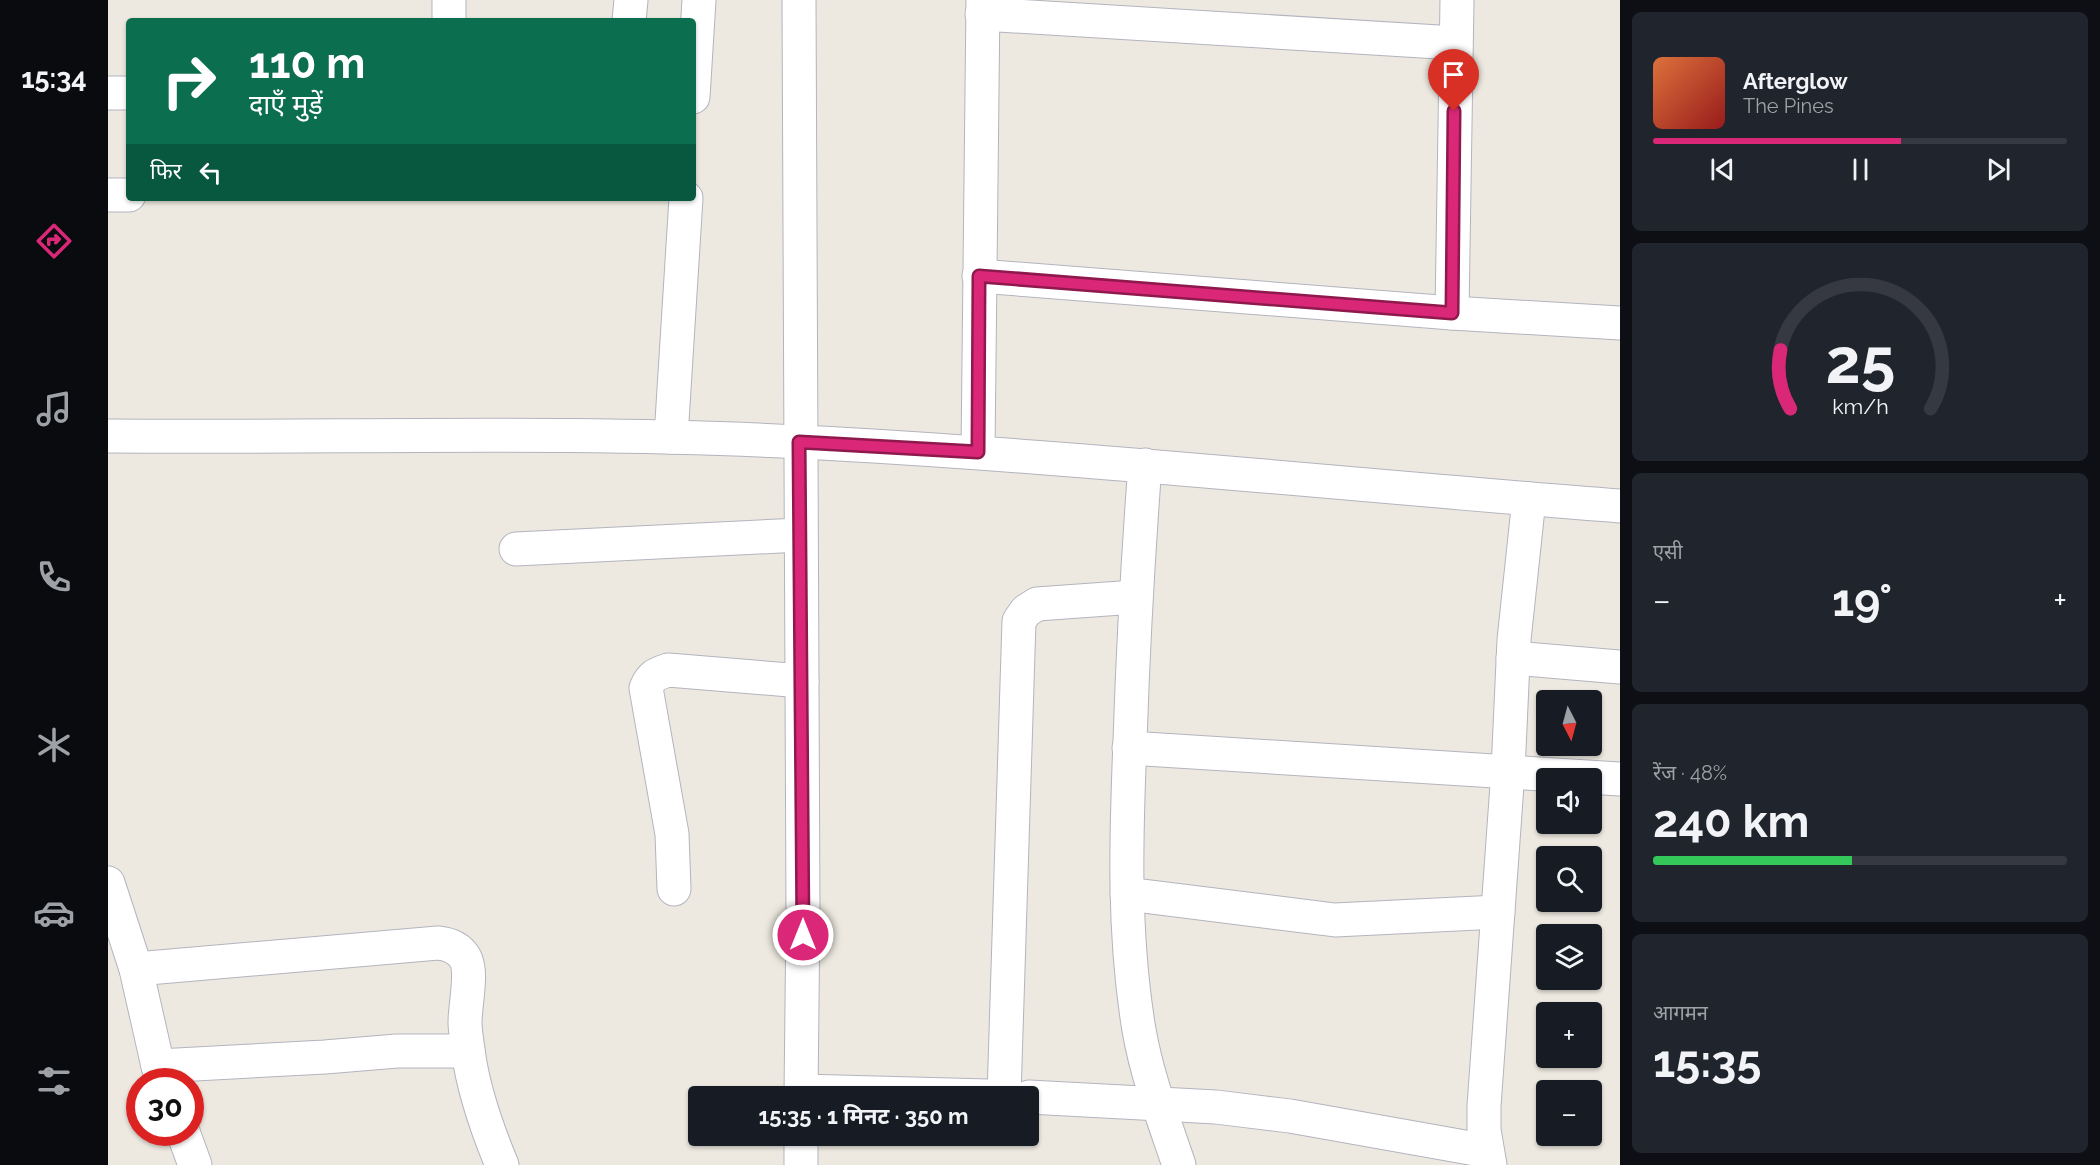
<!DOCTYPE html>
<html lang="hi">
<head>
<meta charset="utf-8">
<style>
  body { margin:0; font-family:Raleway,"Noto Sans Devanagari",sans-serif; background:#20242c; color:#f1f3f6; height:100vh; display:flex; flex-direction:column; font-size:22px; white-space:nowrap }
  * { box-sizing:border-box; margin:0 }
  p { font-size:20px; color:#9ea1a6 }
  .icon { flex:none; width:33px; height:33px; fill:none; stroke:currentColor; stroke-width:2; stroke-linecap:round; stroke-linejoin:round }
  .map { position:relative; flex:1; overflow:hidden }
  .sheet { display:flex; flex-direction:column; gap:12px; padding:12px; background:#0d0f14; width:480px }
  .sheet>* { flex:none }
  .banner { position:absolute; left:18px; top:18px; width:570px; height:183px; border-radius:6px; box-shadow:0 2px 4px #0004; background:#0b6e4f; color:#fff; overflow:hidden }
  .needle { width:39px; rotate:174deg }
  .controls { position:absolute; left:1428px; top:690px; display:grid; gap:12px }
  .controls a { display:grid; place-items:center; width:66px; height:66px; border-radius:6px; background:#171b24; box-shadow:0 2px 4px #0004; font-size:30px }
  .speed { position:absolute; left:18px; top:1068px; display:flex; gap:12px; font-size:30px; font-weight:700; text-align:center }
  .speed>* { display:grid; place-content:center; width:78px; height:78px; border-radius:50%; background:#171b24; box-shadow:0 2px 4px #0004; line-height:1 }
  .speed .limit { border:9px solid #d22; background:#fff; color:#111 }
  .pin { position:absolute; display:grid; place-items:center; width:51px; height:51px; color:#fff; margin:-62px -26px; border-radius:50% 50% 50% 0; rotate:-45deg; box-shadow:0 0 6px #0007 }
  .pin .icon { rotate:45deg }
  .me { position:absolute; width:66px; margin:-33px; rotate:0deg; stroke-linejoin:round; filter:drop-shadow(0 0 4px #0008) }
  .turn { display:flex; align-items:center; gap:21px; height:126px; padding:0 24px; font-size:27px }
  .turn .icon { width:78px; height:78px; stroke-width:2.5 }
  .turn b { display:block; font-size:42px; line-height:51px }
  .then { display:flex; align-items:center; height:57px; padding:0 24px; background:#0003; gap:12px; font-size:22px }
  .big { font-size:45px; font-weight:700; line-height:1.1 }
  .sheet .widget { flex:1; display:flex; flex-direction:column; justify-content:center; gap:9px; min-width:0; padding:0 21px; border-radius:9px; background:#20242c }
  .sheet .dial { align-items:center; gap:0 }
  .dial svg { height:156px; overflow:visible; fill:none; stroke:#363941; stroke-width:7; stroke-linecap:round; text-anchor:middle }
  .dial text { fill:#f1f3f6; stroke:none }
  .song { display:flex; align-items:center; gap:18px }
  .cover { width:72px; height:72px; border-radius:9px; background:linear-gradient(135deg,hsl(20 70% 55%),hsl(0 70% 35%)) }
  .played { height:6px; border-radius:3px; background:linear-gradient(90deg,#db2777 60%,#363941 60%) }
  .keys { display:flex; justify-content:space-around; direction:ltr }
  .heat { display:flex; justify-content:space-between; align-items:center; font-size:33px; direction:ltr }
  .charge { height:9px; border-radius:4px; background:linear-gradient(90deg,#34c759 48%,#363941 0) }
  .trip { position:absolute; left:580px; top:1086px; width:351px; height:60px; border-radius:6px; background:#171b24; box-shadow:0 2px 4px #0004; font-weight:700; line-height:60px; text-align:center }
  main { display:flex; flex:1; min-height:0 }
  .dock { display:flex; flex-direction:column; width:108px; justify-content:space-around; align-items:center; background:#090b0e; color:#9ea1a6 }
  .dock .icon { width:42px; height:42px }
  .dock .current { color:#db2777 }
  .dock b { font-size:27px; color:#f1f3f6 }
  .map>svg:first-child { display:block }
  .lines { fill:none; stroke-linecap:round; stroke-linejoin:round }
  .minor-casing { stroke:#b3b4bf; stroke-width:35 }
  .minor { stroke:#fff; stroke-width:33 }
  .route-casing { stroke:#8e194d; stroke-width:15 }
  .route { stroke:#db2777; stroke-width:10 }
</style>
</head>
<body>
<main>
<nav class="dock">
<b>15:34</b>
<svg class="icon current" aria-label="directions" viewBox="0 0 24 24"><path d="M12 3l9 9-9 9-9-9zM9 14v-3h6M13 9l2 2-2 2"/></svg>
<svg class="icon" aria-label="music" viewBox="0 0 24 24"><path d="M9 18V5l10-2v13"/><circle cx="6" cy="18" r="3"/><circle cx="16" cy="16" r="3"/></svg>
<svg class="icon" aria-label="phone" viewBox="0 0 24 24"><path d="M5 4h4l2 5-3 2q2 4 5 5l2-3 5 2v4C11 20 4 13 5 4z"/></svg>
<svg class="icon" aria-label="climate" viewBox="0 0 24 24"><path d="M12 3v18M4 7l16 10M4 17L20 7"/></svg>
<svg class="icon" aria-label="car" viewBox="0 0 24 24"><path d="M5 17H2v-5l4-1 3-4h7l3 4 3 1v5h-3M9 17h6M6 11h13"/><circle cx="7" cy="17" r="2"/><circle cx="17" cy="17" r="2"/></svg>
<svg class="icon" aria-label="filters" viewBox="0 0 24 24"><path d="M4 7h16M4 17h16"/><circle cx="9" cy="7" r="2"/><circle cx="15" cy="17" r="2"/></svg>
</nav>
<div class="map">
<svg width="1512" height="1165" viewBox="0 0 1512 1165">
  <rect width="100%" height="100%" fill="#ede9e0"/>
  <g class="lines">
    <defs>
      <g id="minor">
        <polyline points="691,0 695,913 693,1096"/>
        <polyline points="874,14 1347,43"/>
        <polyline points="341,21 341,0"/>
        <polyline points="521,21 523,0"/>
        <polyline points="0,93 21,93"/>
        <polyline points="585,97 591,0"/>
        <polyline points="0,195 21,195"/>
        <polyline points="871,276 1344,313 1512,323"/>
        <polyline points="1344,313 1349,0"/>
        <path d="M0,436C231,438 462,430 693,442C966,456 1239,485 1512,506"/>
        <polyline points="563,437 578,198"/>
        <polyline points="870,452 875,0"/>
        <path d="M1037,465C1030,557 1025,649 1022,741C1018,838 1015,934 1031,1030C1039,1076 1056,1121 1071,1165"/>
        <polyline points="408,549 692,535"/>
        <polyline points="1405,658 1512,667"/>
        <polyline points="1021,748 1512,779"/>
        <polyline points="0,883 28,969 50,1066 56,1082"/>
        <path d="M566,889L564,834L538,688C543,676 548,674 560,670L694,681"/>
        <polyline points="1019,894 1227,920 1390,912"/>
        <path d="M28,969L330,943C341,944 351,948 357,958C365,972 357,1005 357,1022C357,1031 359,1041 360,1050C365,1089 379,1129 394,1165"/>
        <polyline points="50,1066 217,1057 289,1051 360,1051"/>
        <polyline points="693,1091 880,1096"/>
        <polyline points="896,1096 911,621 918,611 929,604 1027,597"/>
        <polyline points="921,1097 1108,1107 1182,1116 1379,1151"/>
        <polyline points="75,1132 87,1165"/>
        <polyline points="693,1165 693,1136"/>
        <polyline points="1382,1165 1376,1130 1376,1106 1400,771 1406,640 1421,499"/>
      </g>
    </defs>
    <use href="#minor" class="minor-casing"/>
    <use href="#minor" class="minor"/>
  </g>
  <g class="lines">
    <defs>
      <polyline id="route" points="695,935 691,442 870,452 871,276 1344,313 1346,111"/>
    </defs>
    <use href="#route" class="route-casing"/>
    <use href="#route" class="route"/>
  </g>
</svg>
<div class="controls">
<a><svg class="needle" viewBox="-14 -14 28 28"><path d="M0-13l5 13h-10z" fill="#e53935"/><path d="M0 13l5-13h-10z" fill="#9ea1a6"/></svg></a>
<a><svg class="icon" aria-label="sound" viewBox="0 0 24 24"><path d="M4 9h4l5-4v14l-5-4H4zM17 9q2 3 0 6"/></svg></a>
<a><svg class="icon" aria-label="search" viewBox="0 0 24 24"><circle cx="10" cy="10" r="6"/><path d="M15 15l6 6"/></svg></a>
<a><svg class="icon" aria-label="layers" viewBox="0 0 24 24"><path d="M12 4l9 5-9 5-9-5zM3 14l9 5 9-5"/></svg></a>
<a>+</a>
<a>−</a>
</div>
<div class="speed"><div class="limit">30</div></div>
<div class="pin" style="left:1346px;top:111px;background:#d93025"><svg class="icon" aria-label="arrive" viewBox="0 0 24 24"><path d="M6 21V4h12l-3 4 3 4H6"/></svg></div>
<svg class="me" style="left:695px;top:935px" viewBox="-20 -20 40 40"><circle r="17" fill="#db2777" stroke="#fff" stroke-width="3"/><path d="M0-11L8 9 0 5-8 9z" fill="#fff"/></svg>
<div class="trip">15:35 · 1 मिनट · 350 m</div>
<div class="banner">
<div class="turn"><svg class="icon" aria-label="right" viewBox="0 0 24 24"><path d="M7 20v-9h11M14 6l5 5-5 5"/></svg><div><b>110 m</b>दाएँ मुड़ें</div></div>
<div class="then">फिर<svg class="icon" aria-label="left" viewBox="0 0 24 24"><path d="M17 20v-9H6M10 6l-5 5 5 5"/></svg></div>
</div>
</div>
<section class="sheet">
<div class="widget">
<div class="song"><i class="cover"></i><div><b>Afterglow</b><p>The Pines</p></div></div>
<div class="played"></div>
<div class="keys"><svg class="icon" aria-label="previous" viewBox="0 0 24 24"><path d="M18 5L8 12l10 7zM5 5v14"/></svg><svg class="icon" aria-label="pause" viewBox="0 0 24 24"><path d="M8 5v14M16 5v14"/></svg><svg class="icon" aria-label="next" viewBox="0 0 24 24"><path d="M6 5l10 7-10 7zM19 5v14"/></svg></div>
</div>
<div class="widget dial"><svg viewBox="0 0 100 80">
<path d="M14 69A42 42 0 1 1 86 69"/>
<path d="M14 69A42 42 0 0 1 9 39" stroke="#db2777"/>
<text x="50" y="56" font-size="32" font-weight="700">25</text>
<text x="50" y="72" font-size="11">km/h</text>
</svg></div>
<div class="widget"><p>एसी</p>
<div class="heat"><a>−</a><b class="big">19°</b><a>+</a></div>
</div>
<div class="widget"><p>रेंज · 48%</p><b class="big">240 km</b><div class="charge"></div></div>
<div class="widget"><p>आगमन</p><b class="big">15:35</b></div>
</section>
</main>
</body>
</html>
